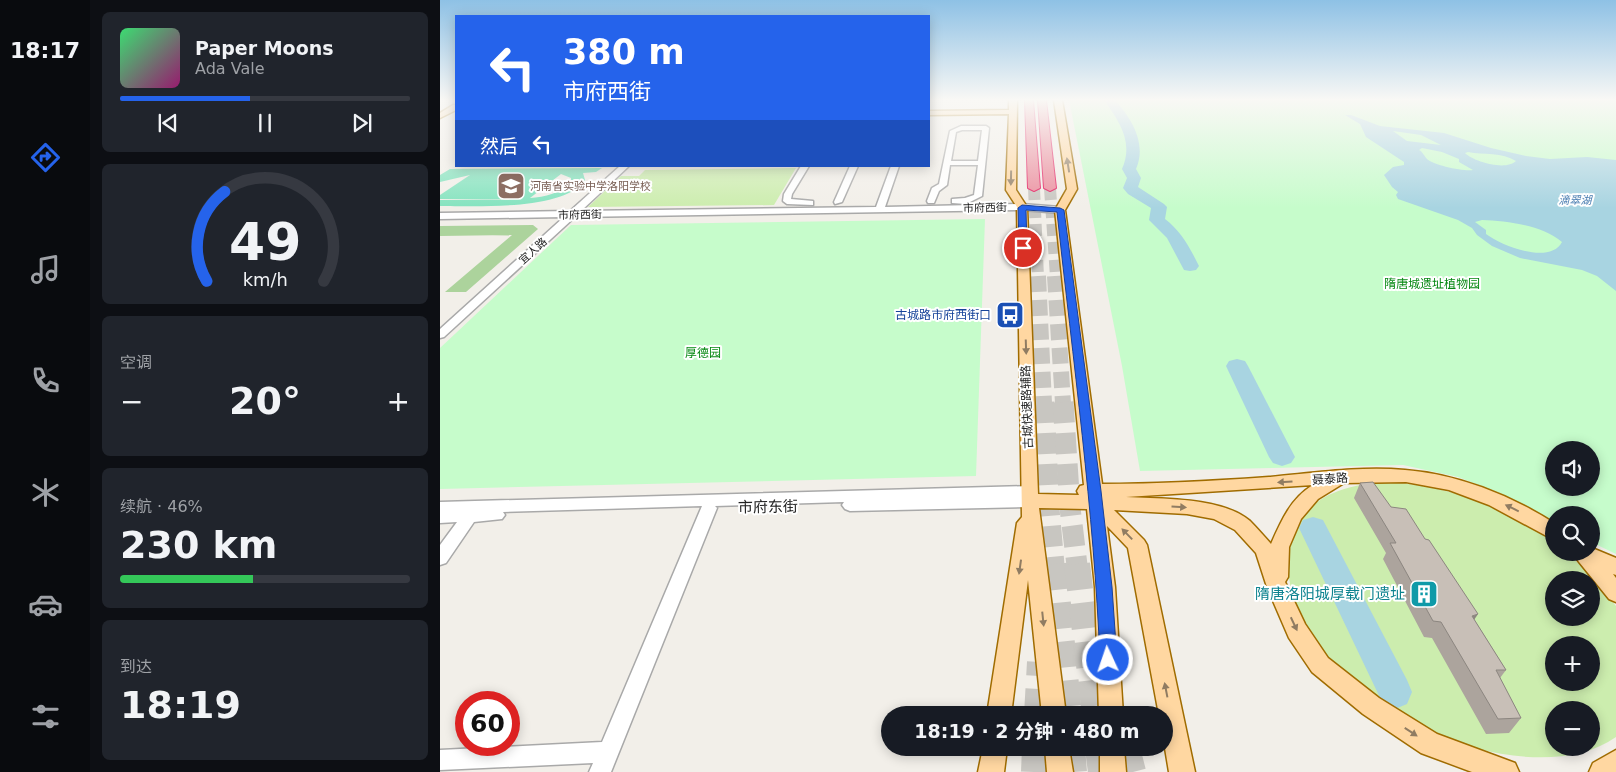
<!DOCTYPE html>
<html lang="zh">
<head>
<meta charset="utf-8">
<style>
  body { margin:0; font-family:"DejaVu Sans","Noto Sans SC",sans-serif; background:#20242c; color:#f1f3f6; height:100vh; display:flex; flex-direction:column; font-size:19px; white-space:nowrap }
  * { box-sizing:border-box; margin:0 }
  p { font-size:16px; color:#9ea1a6 }
  .icon { flex:none; width:28px; height:28px; fill:none; stroke:currentColor; stroke-width:2; stroke-linecap:round; stroke-linejoin:round }
  .map { position:relative; flex:1; overflow:hidden }
  .side { display:flex; flex-direction:column; gap:12px; padding:12px; background:#0d0f14; width:350px }
  .side>* { flex:none }
  .hud { position:absolute; left:15px; top:15px; width:475px; height:152px; border-radius:0px; box-shadow:0 2px 12px #0003; background:#2563eb; color:#fff; overflow:hidden }
  .buttons { position:absolute; left:1105px; top:441px; display:grid; gap:10px }
  .buttons a { display:grid; place-items:center; width:55px; height:55px; border-radius:50%; background:#171b24; box-shadow:0 2px 12px #0003; font-size:25px }
  .speed { position:absolute; left:15px; top:691px; display:flex; gap:10px; font-size:25px; font-weight:700; text-align:center }
  .speed>* { display:grid; place-content:center; width:65px; height:65px; border-radius:50%; background:#171b24; box-shadow:0 2px 12px #0003; line-height:1 }
  .speed .limit { border:8px solid #d22; background:#fff; color:#111 }
  .pin { position:absolute; display:grid; place-items:center; width:42px; height:42px; color:#fff; margin:-21px; border:2px solid #fff; border-radius:50%; box-shadow:0 1px 5px #0007 }
  .me { position:absolute; width:55px; margin:-28px; rotate:357deg; stroke-linejoin:round; filter:drop-shadow(0 0 4px #0008) }
  .turn { display:flex; align-items:center; gap:18px; height:105px; padding:0 25px; font-size:22px }
  .turn .icon { width:65px; height:65px; stroke-width:2.5 }
  .turn b { display:block; font-size:35px; line-height:42px }
  .then { display:flex; align-items:center; height:48px; padding:0 25px; background:#0003; gap:10px; font-size:19px }
  .big { font-size:38px; font-weight:700; line-height:1.1 }
  .side .tile { flex:1; display:flex; flex-direction:column; justify-content:center; gap:8px; min-width:0; padding:0 18px; border-radius:8px; background:#20242c }
  .side .dial { align-items:center; gap:0 }
  .dial svg { height:130px; overflow:visible; fill:none; stroke:#363941; stroke-width:7; stroke-linecap:round; text-anchor:middle }
  .dial text { fill:#f1f3f6; stroke:none }
  .song { display:flex; align-items:center; gap:15px }
  .cover { width:60px; height:60px; border-radius:8px; background:linear-gradient(135deg,hsl(140 70% 55%),hsl(320 70% 35%)) }
  .played { height:5px; border-radius:2px; background:linear-gradient(90deg,#2563eb 45%,#363941 45%) }
  .keys { display:flex; justify-content:space-around; direction:ltr }
  .heat { display:flex; justify-content:space-between; align-items:center; font-size:28px; direction:ltr }
  .charge { height:8px; border-radius:4px; background:linear-gradient(90deg,#34c759 46%,#363941 0) }
  .trip { position:absolute; left:441px; top:706px; width:292px; height:50px; border-radius:25px; background:#171b24; box-shadow:0 2px 12px #0003; font-weight:700; line-height:50px; text-align:center }
  main { display:flex; flex:1; min-height:0 }
  .dock { display:flex; flex-direction:column; width:90px; justify-content:space-around; align-items:center; background:#090b0e; color:#9ea1a6 }
  .dock .icon { width:35px; height:35px }
  .dock .selected { color:#2563eb }
  .dock b { font-size:22px; color:#f1f3f6 }
  .map>svg:first-child { display:block }
  .grass { fill:#ccedae; fill-rule:evenodd }
  .forest { fill:#acd39c }
  .park { fill:#c6fccb; fill-rule:evenodd }
  .pitch { fill:#85e3bf; fill-rule:evenodd }
  .water { fill:#a8d4e1; fill-rule:evenodd }
  .lines { fill:none; stroke-linecap:round; stroke-linejoin:round }
  .river { fill:#a8d4e1; fill-rule:evenodd }
  .highway-tunnel-far3 { stroke:#c8c6c1; stroke-width:12; stroke-dasharray:12 6; stroke-linecap:butt }
  .highway-tunnel-far2 { stroke:#c8c6c1; stroke-width:16; stroke-dasharray:16 8; stroke-linecap:butt }
  .highway-tunnel-far1 { stroke:#c8c6c1; stroke-width:21; stroke-dasharray:21 10; stroke-linecap:butt }
  .highway-tunnel { stroke:#c8c6c1; stroke-width:26; stroke-dasharray:26 13; stroke-linecap:butt }
  .minor-casing { stroke:#a9a9a9; stroke-width:3 }
  .major-casing { stroke:#a06c00; stroke-width:3 }
  .highway-casing { stroke:#e32363; stroke-width:2 }
  .minor { fill:#fff; fill-rule:evenodd }
  .major { fill:#ffd7a1; fill-rule:evenodd }
  .highway { fill:#eb8f9f; fill-rule:evenodd }
  .wall { fill:#aca49d }
  .shaded-wall { fill:#8c8680 }
  .building { fill:#c8bfb7; stroke:#8c8680 }
  .oneway { fill:#907c62 }
  .route { fill:#2563eb; stroke:#184099 }
  .labels { text-anchor:middle; dominant-baseline:central; stroke-width:4; stroke-linejoin:round; paint-order:stroke }
  .far-education-label { font-size:11px; fill:#785e54; stroke:#fff; text-anchor:start }
  .far-water-label { font-size:11px; font-style:italic; fill:#467aaf; stroke:#fff }
  .far-street-label { font-size:11px; fill:#222; stroke:#fff }
  .park-label { font-size:12px; fill:#078913; stroke:#fff }
  .transit-label { font-size:12px; fill:#164399; stroke:#fff; text-anchor:end }
  .street-label { font-size:12px; fill:#222; stroke:#fff }
  .near-street-label { font-size:15px; fill:#222; stroke:#fff }
  .near-culture-label { font-size:15px; fill:#0d838f; stroke:#fff; text-anchor:end }
</style>
</head>
<body>
<main>
<nav class="dock">
<b>18:17</b>
<svg class="icon selected" aria-label="directions" viewBox="0 0 24 24"><path d="M12 3l9 9-9 9-9-9zM9 14v-3h6M13 9l2 2-2 2"/></svg>
<svg class="icon" aria-label="music" viewBox="0 0 24 24"><path d="M9 18V5l10-2v13"/><circle cx="6" cy="18" r="3"/><circle cx="16" cy="16" r="3"/></svg>
<svg class="icon" aria-label="phone" viewBox="0 0 24 24"><path d="M5 4h4l2 5-3 2q2 4 5 5l2-3 5 2v4C11 20 4 13 5 4z"/></svg>
<svg class="icon" aria-label="climate" viewBox="0 0 24 24"><path d="M12 3v18M4 7l16 10M4 17L20 7"/></svg>
<svg class="icon" aria-label="car" viewBox="0 0 24 24"><path d="M5 17H2v-5l4-1 3-4h7l3 4 3 1v5h-3M9 17h6M6 11h13"/><circle cx="7" cy="17" r="2"/><circle cx="17" cy="17" r="2"/></svg>
<svg class="icon" aria-label="filters" viewBox="0 0 24 24"><path d="M4 7h16M4 17h16"/><circle cx="9" cy="7" r="2"/><circle cx="15" cy="17" r="2"/></svg>
</nav>
<section class="side">
<div class="tile">
<div class="song"><i class="cover"></i><div><b>Paper Moons</b><p>Ada Vale</p></div></div>
<div class="played"></div>
<div class="keys"><svg class="icon" aria-label="previous" viewBox="0 0 24 24"><path d="M18 5L8 12l10 7zM5 5v14"/></svg><svg class="icon" aria-label="pause" viewBox="0 0 24 24"><path d="M8 5v14M16 5v14"/></svg><svg class="icon" aria-label="next" viewBox="0 0 24 24"><path d="M6 5l10 7-10 7zM19 5v14"/></svg></div>
</div>
<div class="tile dial"><svg viewBox="0 0 100 80">
<path d="M14 69A42 42 0 1 1 86 69"/>
<path d="M14 69A42 42 0 0 1 25 14" stroke="#2563eb"/>
<text x="50" y="56" font-size="32" font-weight="700">49</text>
<text x="50" y="72" font-size="11">km/h</text>
</svg></div>
<div class="tile"><p>空调</p>
<div class="heat"><a>−</a><b class="big">20°</b><a>+</a></div>
</div>
<div class="tile"><p>续航 · 46%</p><b class="big">230 km</b><div class="charge"></div></div>
<div class="tile"><p>到达</p><b class="big">18:19</b></div>
</section>
<div class="map">
<svg width="1176" height="772" viewBox="0 0 1176 772">
  <rect width="100%" height="100%" fill="#f2efe9"/>
  <g class="grass">
    <polygon points="356,168 334,205 148,207 181,176 199,176 205,170"/>
    <path d="M947,482C1009,485 1064,507 1114,542V552L1127,553L1147,571L1176,606V737C1127,772 1044,756 992,733C985,729 976,726 968,722C957,715 946,705 935,696C924,687 910,679 899,668C865,634 835,582 854,533C868,494 910,484 947,482ZM1114,580H1151V618H1114ZM1114,645H1151V682H1114ZM1114,710H1151V748H1114Z"/>
  </g>
  <polygon class="forest" points="93,225 98,229 26,292 5,292 72,235 0,236 0,226"/>
  <g class="park">
    <path d="M629,100H1176V554L1151,542V515H1114V522L1062,494L1018,477L963,465L700,471L682,366ZM1114,450H1151V488H1114Z"/>
    <polygon points="545,219 536,476 0,489 0,348 131,225"/>
  </g>
  <path class="pitch" d="M162,168L156,172L143,173L145,180C125,211 34,206 0,206V200L85,199H0V195L30,175L0,182V175L10,169ZM121,174L131,178V182C122,193 104,197 90,198Z"/>
  <path class="water" d="M905,115H911L940,126L1004,133L1051,148L1086,156L1110,159L1147,157L1176,160V291L1157,276L1142,270L1080,258L1052,246L1037,235L1032,228L1018,220L958,199L956,195L958,192L952,187L944,175L953,167L964,165V162L926,137L920,124ZM953,131L981,135L1001,145L967,141ZM982,148L1002,152L1019,159V162L1033,170C1025,172 993,165 987,159C984,156 983,152 979,150ZM1028,152C1044,155 1062,152 1076,161C1066,171 1034,162 1025,153ZM1042,220C1067,221 1102,225 1122,242C1110,265 1062,246 1046,234V230L1035,222Z"/>
  <g class="lines">
    <g class="river">
      <path d="M664,100H675C692,119 707,144 696,169L701,178L698,187L724,204L727,207L725,219C741,231 750,248 759,266L756,270L750,271L744,270L727,238L709,220L711,208L688,194L683,188L687,178L682,169C694,142 679,121 664,100Z"/>
      <polygon points="797,359 805,361 808,366 855,457 851,463 842,466 833,463 829,457 786,366 789,361"/>
      <polygon points="873,517 883,520 967,680 972,692 967,704 955,709 943,704 859,528 863,520"/>
    </g>
    <g class="highway-tunnel-far3">
      <polyline points="594,188 598,277"/>
      <polyline points="610,188 616,277"/>
    </g>
    <g class="highway-tunnel-far2">
      <polyline points="598,276 604,403"/>
      <polyline points="615,276 623,403"/>
    </g>
    <g class="highway-tunnel-far1">
      <polyline points="604,402 609,509 614,565"/>
      <polyline points="623,402 630,508 637,565"/>
    </g>
    <g class="highway-tunnel">
      <polyline points="614,564 629,715"/>
      <polyline points="637,564 655,715"/>
      <polyline points="597,715 600,662"/>
      <polyline points="632,748 634,772"/>
      <polyline points="658,748 661,772"/>
      <polyline points="687,748 693,772"/>
      <polyline points="594,772 595,748"/>
    </g>
    <defs>
      <g id="minor">
        <path d="M521,126H546L549,128L542,196L526,204L512,203V199L525,198L534,195L538,165H510L507,185L499,191L494,203H488L487,201L492,188L499,184L510,131ZM522,130H542L538,161H511L516,132Z"/>
        <polygon points="180,166 189,166 141,211 436,207 451,166 459,166 445,207 582,204 620,207 624,210 620,213 582,210 135,217 4,337 0,338 0,329 124,217 0,219 0,213 130,211"/>
        <polygon points="361,166 369,166 352,194 351,199 373,201 373,205 347,204 343,201 344,194"/>
        <polygon points="410,166 418,166 402,202 395,204 394,202"/>
        <polygon points="590,486 595,487 597,491 595,495 591,496 597,501 594,505 589,507 410,511 405,509 402,505 404,502 275,506 277,508 171,772 149,772 153,763 0,770 0,750 162,742 262,506 63,512 65,515 62,519 34,522 6,563 0,565 0,545 17,522 0,523 0,502"/>
      </g>
      <g id="major">
        <path d="M569,100H577L576,190L587,207L598,494L639,495L637,491L640,486L644,485L615,210L627,189L614,100H622L637,189L625,210L662,484C717,484 773,481 829,477C874,473 920,466 965,470C1017,474 1070,495 1114,523V540L1049,505L1009,490L966,482L904,483L878,499L861,519L849,547L848,577L845,582L865,624L888,658L939,698L997,734L1075,763L1079,772H1032L981,753L923,714L872,672L849,638L827,587L816,553L795,530L774,519L747,514L674,510L704,540L707,545L755,772H729L725,748V715H719L688,548L667,526L675,587L683,715H659L655,587L647,509L599,508L626,715H602L588,580L571,715H547L577,523L582,517L577,207L566,190L569,114L489,115V111L569,110ZM873,485C851,498 841,521 831,544C824,536 817,528 810,521C782,497 721,499 686,497Z"/>
        <polygon points="13,105 16,105 16,110 0,118 0,113"/>
        <polygon points="1152,548 1176,558 1176,575 1173,574 1176,578 1176,602 1169,599 1131,552 1151,552"/>
        <polygon points="543,748 567,748 564,772 538,772"/>
        <polygon points="605,748 629,748 633,772 607,772"/>
        <polygon points="660,748 684,748 686,772 660,772"/>
        <polygon points="1176,750 1176,772 1149,772 1153,763"/>
      </g>
      <g id="highway">
        <polygon points="585,100 593,100 600,188 594,191 588,188"/>
        <polygon points="598,100 606,100 616,188 610,191 604,188"/>
      </g>
    </defs>
    <use href="#minor" class="minor-casing"/>
    <use href="#major" class="major-casing"/>
    <use href="#highway" class="highway-casing"/>
    <use href="#minor" class="minor"/>
    <use href="#major" class="major"/>
    <use href="#highway" class="highway"/>
  </g>
  <polygon class="wall" points="920,483 951,507 1034,619 1066,670 1060,678 1081,718 1069,733 1046,734 992,638 984,637 943,559 946,553 914,498"/>
  <polygon class="shaded-wall" points="1038,614 1028,629 1032,616"/>
  <polygon class="building" points="933,482 951,507 966,509 985,539 989,540 1038,614 1032,616 1066,670 1056,670 1081,718 1058,719 1001,622 993,621 950,543 956,543 920,483"/>
  <defs><path id="oneway-solid" d="M-6-.8H1V-3.2L6.5 0L1 3.2V.8H-6Z" transform="scale(1.25)"/></defs>
  <g class="oneway">
    <use href="#oneway-solid" transform="translate(628 165) rotate(-99)"/>
    <use href="#oneway-solid" transform="translate(571 178) rotate(91)"/>
    <use href="#oneway-solid" transform="translate(586 347) rotate(88)"/>
    <use href="#oneway-solid" transform="translate(845 482) rotate(176)"/>
    <use href="#oneway-solid" transform="translate(739 507) rotate(4)"/>
    <use href="#oneway-solid" transform="translate(1072 508) rotate(-154)"/>
    <use href="#oneway-solid" transform="translate(687 534) rotate(-134)"/>
    <use href="#oneway-solid" transform="translate(580 567) rotate(98)"/>
    <use href="#oneway-solid" transform="translate(603 619) rotate(84)"/>
    <use href="#oneway-solid" transform="translate(854 624) rotate(65)"/>
    <use href="#oneway-solid" transform="translate(726 690) rotate(-101)"/>
    <use href="#oneway-solid" transform="translate(971 732) rotate(33)"/>
  </g>
  <linearGradient id="sky" x2="0" y2="1"><stop stop-color="#8ec1e5"/><stop offset="0.48" stop-color="#f9f8f5"/><stop offset="1" stop-color="#f9f8f5" stop-opacity="0"/></linearGradient>
  <rect width="1176" height="208" fill="url(#sky)"/>
  <path class="route" d="M582,205L620,208L624,210L661,491L672,587L677,660L674,666L668,668L662,666L660,660C654,510 633,361 617,212L586,210L587,248L583,251L579,248L578,208Z"/>
  <defs>
    <symbol id="school-square" viewBox="-11 -11 22 22"><rect x="-9" y="-9" width="18" height="18" rx="4" fill="#8d6e63" stroke="#fff"/><path d="M0-5L7-2L0 1L-7-2ZM-4 1L0 2.5L4 1V4Q0 6-4 4Z" fill="#fff"/></symbol>
    <symbol id="bus-square" viewBox="-11 -11 22 22"><rect x="-9" y="-9" width="18" height="18" rx="4" fill="#1a4fb4" stroke="#fff"/><path d="M-5-6H5V4H4V6H2V4H-2V6H-4V4H-5ZM-3.5-4V0h7V-4ZM-3.5 1.2v1.5H-2V1.2ZM2 1.2v1.5H3.5V1.2Z" fill="#fff"/></symbol>
    <symbol id="building-square" viewBox="-11 -11 22 22"><rect x="-9" y="-9" width="18" height="18" rx="4" fill="#0f9aa8" stroke="#fff"/><path d="M-4-6H4V6H1V3H-1V6H-4ZM-2.5-4.3h1.7v1.8h-1.7ZM.8-4.3h1.7v1.8H.8ZM-2.5-1h1.7V.8h-1.7ZM.8-1h1.7V.8H.8Z" fill="#fff"/></symbol>
  </defs>
  <g fill-rule="evenodd">
    <use href="#school-square" x="55" y="170" width="32" height="32"/>
    <use href="#bus-square" x="554" y="299" width="32" height="32"/>
    <use href="#building-square" x="968" y="578" width="32" height="32"/>
  </g>
  <g class="labels">
    <g class="far-education-label">
      <text x="90" y="186">河南省实验中学洛阳学校</text>
    </g>
    <g class="far-water-label">
      <text x="1135" y="200">滴翠湖</text>
    </g>
    <g class="far-street-label">
      <text transform="translate(545 208) rotate(-1)">市府西街</text>
      <text transform="translate(140 215) rotate(-1)">市府西街</text>
      <text transform="translate(93 251) rotate(-42)">宜人路</text>
    </g>
    <g class="park-label">
      <text x="992" y="284">隋唐城遗址植物园</text>
      <text x="263" y="353">厚德园</text>
    </g>
    <g class="transit-label">
      <text x="551" y="315">古城路市府西街口</text>
    </g>
    <g class="street-label">
      <text transform="translate(587 407) rotate(-92)">古城快速路辅路</text>
      <text transform="translate(890 479) rotate(-4)">聂泰路</text>
    </g>
    <g class="near-street-label">
      <text transform="translate(328 507) rotate(-1)">市府东街</text>
    </g>
    <g class="near-culture-label">
      <text x="965" y="594">隋唐洛阳城厚载门遗址</text>
    </g>
  </g>
</svg>
<div class="buttons">
<a><svg class="icon" aria-label="sound" viewBox="0 0 24 24"><path d="M4 9h4l5-4v14l-5-4H4zM17 9q2 3 0 6"/></svg></a>
<a><svg class="icon" aria-label="search" viewBox="0 0 24 24"><circle cx="10" cy="10" r="6"/><path d="M15 15l6 6"/></svg></a>
<a><svg class="icon" aria-label="layers" viewBox="0 0 24 24"><path d="M12 4l9 5-9 5-9-5zM3 14l9 5 9-5"/></svg></a>
<a>+</a>
<a>−</a>
</div>
<div class="speed"><div class="limit">60</div></div>
<div class="pin" style="left:583px;top:248px;background:#d93025"><svg class="icon" aria-label="arrive" viewBox="0 0 24 24"><path d="M6 21V4h12l-3 4 3 4H6"/></svg></div>
<svg class="me" style="left:668px;top:660px" viewBox="-20 -20 40 40"><circle r="17" fill="#2563eb" stroke="#fff" stroke-width="3"/><path d="M0-11L8 9 0 5-8 9z" fill="#fff"/></svg>
<div class="trip">18:19 · 2 分钟 · 480 m</div>
<div class="hud">
<div class="turn"><svg class="icon" aria-label="left" viewBox="0 0 24 24"><path d="M17 20v-9H6M10 6l-5 5 5 5"/></svg><div><b>380 m</b>市府西街</div></div>
<div class="then">然后<svg class="icon" aria-label="left" viewBox="0 0 24 24"><path d="M17 20v-9H6M10 6l-5 5 5 5"/></svg></div>
</div>
</div>
</main>
</body>
</html>
